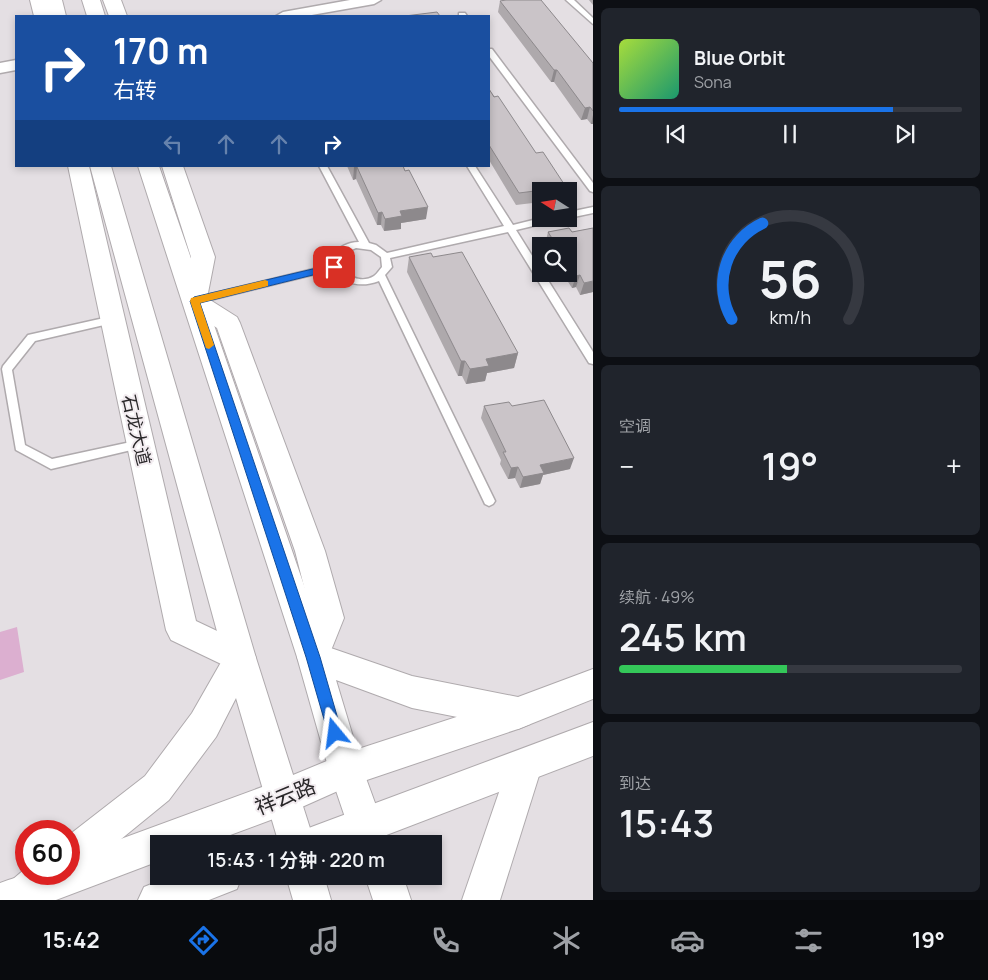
<!DOCTYPE html>
<html lang="zh">
<head>
<meta charset="utf-8">
<style>
  body { margin:0; font-family:Manrope,"Noto Sans SC",sans-serif; background:#20242c; color:#f1f3f6; height:100vh; display:flex; flex-direction:column; font-size:19px; white-space:nowrap }
  * { box-sizing:border-box; margin:0 }
  p { font-size:16px; color:#9ea1a6 }
  .icon { flex:none; width:28px; height:28px; fill:none; stroke:currentColor; stroke-width:2; stroke-linecap:round; stroke-linejoin:round }
  .map { position:relative; flex:1; overflow:hidden }
  .details { display:flex; flex-direction:column; gap:8px; padding:8px; background:#0d0f14; width:395px }
  .details>* { flex:none }
  .banner { position:absolute; left:15px; top:15px; width:475px; height:152px; border-radius:0px; box-shadow:0 2px 8px #0003; background:#1a4fa0; color:#fff; overflow:hidden }
  .needle { width:32px; rotate:282deg }
  .buttons { position:absolute; left:532px; top:182px; display:grid; gap:10px }
  .buttons a { display:grid; place-items:center; width:45px; height:45px; border-radius:0px; background:#171b24; box-shadow:0 2px 8px #0003; font-size:25px }
  .speed { position:absolute; left:15px; top:820px; display:flex; gap:10px; font-size:25px; font-weight:700; text-align:center }
  .speed>* { display:grid; place-content:center; width:65px; height:65px; border-radius:50%; background:#171b24; box-shadow:0 2px 8px #0003; line-height:1 }
  .speed .limit { border:8px solid #d22; background:#fff; color:#111 }
  .pin { position:absolute; display:grid; place-items:center; width:42px; height:42px; color:#fff; margin:-21px; border-radius:10px; box-shadow:0 2px 8px #0006 }
  .me { position:absolute; width:55px; margin:-28px; rotate:344deg; stroke-linejoin:round; filter:drop-shadow(0 0 4px #0008) }
  .turn { display:flex; align-items:center; gap:18px; height:105px; padding:0 15px; font-size:22px }
  .turn .icon { width:65px; height:65px; stroke-width:2.5 }
  .turn b { display:block; font-size:35px; line-height:42px }
  .lanes { display:flex; align-items:center; height:48px; padding:0 15px; background:#0003; justify-content:center; gap:25px; direction:ltr }
  .lanes .off { opacity:.35 }
  .big { font-size:38px; font-weight:600; line-height:1.1 }
  .details .card { flex:1; display:flex; flex-direction:column; justify-content:center; gap:8px; min-width:0; padding:0 18px; border-radius:8px; background:#20242c }
  .details .dial { align-items:center; gap:0 }
  .dial svg { height:130px; overflow:visible; fill:none; stroke:#363941; stroke-width:7; stroke-linecap:round; text-anchor:middle }
  .dial text { fill:#f1f3f6; stroke:none }
  .song { display:flex; align-items:center; gap:15px }
  .cover { width:60px; height:60px; border-radius:8px; background:linear-gradient(135deg,hsl(80 70% 55%),hsl(160 70% 35%)) }
  .played { height:5px; border-radius:2px; background:linear-gradient(90deg,#1a73e8 80%,#363941 80%) }
  .keys { display:flex; justify-content:space-around; direction:ltr }
  .heat { display:flex; justify-content:space-between; align-items:center; font-size:28px; direction:ltr }
  .charge { height:8px; border-radius:4px; background:linear-gradient(90deg,#34c759 49%,#363941 0) }
  .trip { position:absolute; left:150px; top:835px; width:292px; height:50px; border-radius:0px; background:#171b24; box-shadow:0 2px 8px #0003; font-weight:600; line-height:50px; text-align:center }
  .menu { display:flex; height:80px; justify-content:space-around; align-items:center; background:#090b0e; color:#9ea1a6 }
  .menu .icon { width:35px; height:35px }
  .menu .on { color:#1a73e8 }
  .menu b { font-size:22px; color:#f1f3f6 }
  main { display:flex; flex:1; min-height:0 }
  .map>svg:first-child { display:block }
  .green { fill:#dcafd0 }
  .lines { fill:none; stroke-linecap:round; stroke-linejoin:round }
  .service-casing { stroke:#afaaad; stroke-width:3 }
  .minor-casing { stroke:#afaaad; stroke-width:3 }
  .tertiary-casing { stroke:#afaaad; stroke-width:2 }
  .secondary-casing { stroke:#afaaad; stroke-width:2 }
  .primary-casing { stroke:#afaaad; stroke-width:2 }
  .service { fill:#fff; fill-rule:evenodd }
  .minor { fill:#fff; fill-rule:evenodd }
  .tertiary { fill:#fff; fill-rule:evenodd }
  .secondary { fill:#fff; fill-rule:evenodd }
  .primary { fill:#fff; fill-rule:evenodd }
  .wall { fill:#aea9ac }
  .shaded-wall { fill:#8d898c }
  .building { fill:#cac4c8; stroke:#8d898c }
  .route { fill:#1a73e8; stroke:#114b97 }
  .slow { fill:#f59e0b }
  .labels { text-anchor:middle; dominant-baseline:central; stroke-width:4; stroke-linejoin:round; paint-order:stroke }
  .street-label { font-size:18px; fill:#2a282a; stroke:#f2ecf0 }
  .near-street-label { font-size:21px; fill:#2a282a; stroke:#f2ecf0 }
</style>
</head>
<body>
<main>
<div class="map">
<svg width="593" height="900" viewBox="0 0 593 900">
  <rect width="100%" height="100%" fill="#e4dfe3"/>
  <polygon class="green" points="17,627 24,672 0,680 0,632"/>
  <g class="lines">
    <defs>
      <g id="service">
        <polygon points="566,0 574,0 593,18 593,24"/>
        <polygon points="459,13 465,13 467,16 459,16"/>
        <polygon points="489,49 492,49 593,183 593,192 590,191 489,56"/>
        <path d="M319,166H327L369,243L376,245L387,253L504,226L467,166H475L513,225L541,218L556,219L554,221L516,230L541,270V274H544L593,352V364L589,363L508,232L390,258L392,267L385,275L495,501L493,504L489,506L485,504L379,281C360,288 346,284 332,270L194,304L189,301L194,298L330,265L329,260C336,249 346,242 359,242ZM356,248L371,250L381,257L382,267C380,269 377,274 374,276C360,285 341,274 338,260L343,254Z"/>
        <polygon points="593,207 593,213 569,218 569,212"/>
        <polygon points="113,316 117,318 118,320 117,322 35,341 12,370 25,445 52,459 140,440 144,441 146,444 144,447 51,469 16,450 2,369 3,366 28,335"/>
      </g>
      <g id="minor">
        <polygon points="350,0 381,0 374,4 306,16 276,16 283,12"/>
        <polygon points="16,60 16,70 0,73 0,63"/>
      </g>
      <g id="tertiary">
        <polygon points="30,0 48,0 52,16 34,16"/>
        <polygon points="103,0 121,0 127,16 109,16"/>
        <polygon points="68,166 89,166 196,621 251,647 256,658 251,669 240,673 171,640 166,630"/>
        <polygon points="162,166 183,166 215,257 207,298 237,317 240,323 325,551 344,618 324,668 313,672 302,668 297,657 312,618 295,551 217,328 185,307 182,301 191,257"/>
      </g>
      <g id="secondary">
        <path d="M593,669V699L518,729L349,786L284,815L206,844H159V861L56,900H0V883C25,873 42,874 69,874V858L281,780L346,753L518,697Z"/>
        <polygon points="593,722 593,756 363,844 296,844 301,831 314,826"/>
        <polygon points="171,876 242,876 237,889 209,900 138,900 144,887"/>
      </g>
      <g id="primary">
        <polygon points="44,0 62,0 66,16 48,16"/>
        <polygon points="82,0 100,0 105,16 87,16"/>
        <path d="M90,166H111L256,658L315,844H279L236,698L216,737L169,800L82,871L67,876C54,900 37,900 9,900L6,893L12,880L26,868V874H69V835L145,776L192,713L224,657Z"/>
        <polygon points="138,166 159,166 325,646 412,676 518,697 530,702 535,713 530,724 518,729 412,708 336,680 363,770 390,844 354,844 329,770 297,657"/>
        <polygon points="525,749 537,754 542,766 500,900 462,900 508,766 513,754"/>
        <polygon points="286,876 324,876 331,900 293,900"/>
        <polygon points="365,876 403,876 411,900 373,900"/>
      </g>
    </defs>
    <use href="#service" class="service-casing"/>
    <use href="#minor" class="minor-casing"/>
    <use href="#tertiary" class="tertiary-casing"/>
    <use href="#secondary" class="secondary-casing"/>
    <use href="#primary" class="primary-casing"/>
    <use href="#service" class="service"/>
    <use href="#minor" class="minor"/>
    <use href="#tertiary" class="tertiary"/>
    <use href="#secondary" class="secondary"/>
    <use href="#primary" class="primary"/>
  </g>
  <g class="wall">
    <polygon points="589,0 593,0 593,5"/>
    <polygon points="500,1 593,63 593,124 591,124 587,119 581,120 554,82 551,82 498,12"/>
    <polygon points="489,89 536,153 566,187 565,191 541,191 541,202 516,205 489,160"/>
    <polygon points="347,166 403,166 426,219 401,223 401,229 384,231 381,225 377,225 356,179 353,180"/>
    <polygon points="569,228 572,232 593,228 593,292 580,295 576,287 572,288 563,274 569,274 569,246 546,246 545,244 548,232"/>
    <polygon points="409,257 433,257 518,353 514,368 487,373 485,381 466,384 462,376 458,376 407,272"/>
    <polygon points="484,406 512,406 570,469 543,475 540,484 520,488 515,478 508,479 500,464 501,460 481,418"/>
  </g>
  <g class="shaded-wall">
    <polygon points="554,70 557,70 554,82 551,82"/>
    <polygon points="590,107 587,119 581,120 585,108"/>
    <polygon points="593,115 593,124 591,124"/>
    <polygon points="354,167 357,167 356,179 353,180"/>
    <polygon points="428,207 426,219 401,223 401,229 384,231 385,219 400,211"/>
    <polygon points="382,212 381,225 377,225 378,213"/>
    <polygon points="580,275 576,287 572,288 576,276"/>
    <polygon points="593,281 593,292 580,295 584,283"/>
    <polygon points="518,353 514,368 487,373 485,381 466,384 470,369 486,359"/>
    <polygon points="461,361 465,361 462,376 458,376"/>
    <polygon points="574,458 570,469 543,475 540,484 520,488 523,477 540,465"/>
    <polygon points="518,467 515,478 508,479 511,468"/>
  </g>
  <g class="building">
    <polygon points="506,0 541,0 593,63 593,111 590,107 585,108 557,70 554,70 500,1"/>
    <polygon points="437,12 440,16 405,16"/>
    <polygon points="489,89 494,97 498,96 536,153 543,152 566,187 519,193 489,145"/>
    <polygon points="353,166 403,166 405,171 409,170 428,207 400,211 402,216 385,219 382,212 378,213 357,167 354,167"/>
    <polygon points="569,228 572,232 593,228 593,281 584,283 580,275 576,276 569,265 569,246 557,246 548,232"/>
    <polygon points="462,252 518,353 486,359 489,366 470,369 465,361 461,361 409,257 431,253 433,257"/>
    <polygon points="544,400 574,458 540,465 544,473 523,477 518,467 511,468 503,452 506,452 484,406 509,402 512,406"/>
  </g>
  <polygon class="route" points="334,264 338,267 337,269 200,303 320,657 342,733 340,737 335,739 330,737 328,733 306,657 190,301 194,297"/>
  <polygon class="slow" points="265,280 268,281 268,286 200,303 214,345 209,349 206,348 190,301 191,298"/>
  <g class="labels">
    <g class="street-label">
      <text transform="translate(137 430) rotate(77)">石龙大道</text>
    </g>
    <g class="near-street-label">
      <text transform="translate(285 796) rotate(-22)">祥云路</text>
    </g>
  </g>
</svg>
<div class="buttons">
<a><svg class="needle" viewBox="-14 -14 28 28"><path d="M0-13l5 13h-10z" fill="#e53935"/><path d="M0 13l5-13h-10z" fill="#9ea1a6"/></svg></a>
<a><svg class="icon" aria-label="search" viewBox="0 0 24 24"><circle cx="10" cy="10" r="6"/><path d="M15 15l6 6"/></svg></a>
</div>
<div class="speed"><div class="limit">60</div></div>
<div class="pin" style="left:334px;top:267px;background:#d93025"><svg class="icon" aria-label="arrive" viewBox="0 0 24 24"><path d="M6 21V4h12l-3 4 3 4H6"/></svg></div>
<svg class="me" style="left:335px;top:733px" viewBox="-20 -20 40 40"><path d="M0-17L14 15 0 8-14 15z" fill="#1a73e8" stroke="#fff" stroke-width="4"/></svg>
<div class="trip">15:43 · 1 分钟 · 220 m</div>
<div class="banner">
<div class="turn"><svg class="icon" aria-label="right" viewBox="0 0 24 24"><path d="M7 20v-9h11M14 6l5 5-5 5"/></svg><div><b>170 m</b>右转</div></div>
<div class="lanes"><svg class="icon off" aria-label="left" viewBox="0 0 24 24"><path d="M17 20v-9H6M10 6l-5 5 5 5"/></svg><svg class="icon off" aria-label="ahead" viewBox="0 0 24 24"><path d="M12 20V5M6 11l6-6 6 6"/></svg><svg class="icon off" aria-label="ahead" viewBox="0 0 24 24"><path d="M12 20V5M6 11l6-6 6 6"/></svg><svg class="icon" aria-label="right" viewBox="0 0 24 24"><path d="M7 20v-9h11M14 6l5 5-5 5"/></svg></div>
</div>
</div>
<section class="details">
<div class="card">
<div class="song"><i class="cover"></i><div><b>Blue Orbit</b><p>Sona</p></div></div>
<div class="played"></div>
<div class="keys"><svg class="icon" aria-label="previous" viewBox="0 0 24 24"><path d="M18 5L8 12l10 7zM5 5v14"/></svg><svg class="icon" aria-label="pause" viewBox="0 0 24 24"><path d="M8 5v14M16 5v14"/></svg><svg class="icon" aria-label="next" viewBox="0 0 24 24"><path d="M6 5l10 7-10 7zM19 5v14"/></svg></div>
</div>
<div class="card dial"><svg viewBox="0 0 100 80">
<path d="M14 69A42 42 0 1 1 86 69"/>
<path d="M14 69A42 42 0 0 1 33 10" stroke="#1a73e8"/>
<text x="50" y="56" font-size="32" font-weight="700">56</text>
<text x="50" y="72" font-size="11">km/h</text>
</svg></div>
<div class="card"><p>空调</p>
<div class="heat"><a>−</a><b class="big">19°</b><a>+</a></div>
</div>
<div class="card"><p>续航 · 49%</p><b class="big">245 km</b><div class="charge"></div></div>
<div class="card"><p>到达</p><b class="big">15:43</b></div>
</section>
</main>
<nav class="menu">
<b>15:42</b>
<svg class="icon on" aria-label="directions" viewBox="0 0 24 24"><path d="M12 3l9 9-9 9-9-9zM9 14v-3h6M13 9l2 2-2 2"/></svg>
<svg class="icon" aria-label="music" viewBox="0 0 24 24"><path d="M9 18V5l10-2v13"/><circle cx="6" cy="18" r="3"/><circle cx="16" cy="16" r="3"/></svg>
<svg class="icon" aria-label="phone" viewBox="0 0 24 24"><path d="M5 4h4l2 5-3 2q2 4 5 5l2-3 5 2v4C11 20 4 13 5 4z"/></svg>
<svg class="icon" aria-label="climate" viewBox="0 0 24 24"><path d="M12 3v18M4 7l16 10M4 17L20 7"/></svg>
<svg class="icon" aria-label="car" viewBox="0 0 24 24"><path d="M5 17H2v-5l4-1 3-4h7l3 4 3 1v5h-3M9 17h6M6 11h13"/><circle cx="7" cy="17" r="2"/><circle cx="17" cy="17" r="2"/></svg>
<svg class="icon" aria-label="filters" viewBox="0 0 24 24"><path d="M4 7h16M4 17h16"/><circle cx="9" cy="7" r="2"/><circle cx="15" cy="17" r="2"/></svg>
<b>19°</b>
</nav>
</body>
</html>
